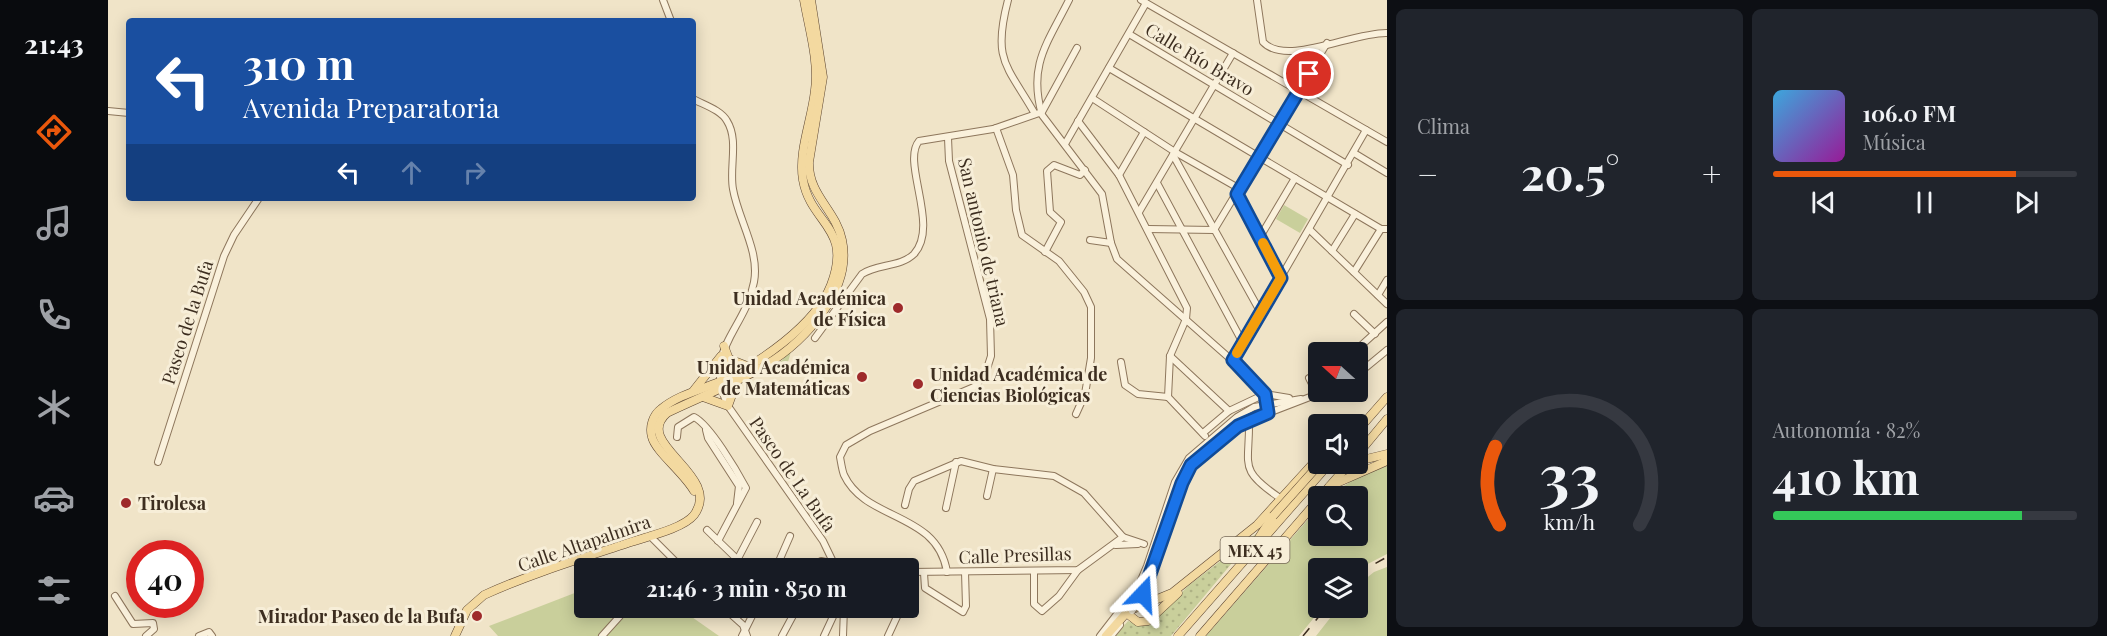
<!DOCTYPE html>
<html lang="es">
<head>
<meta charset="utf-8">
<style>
  body { margin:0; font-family:"Playfair Display",serif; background:#20242c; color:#f1f3f6; height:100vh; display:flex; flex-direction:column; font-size:22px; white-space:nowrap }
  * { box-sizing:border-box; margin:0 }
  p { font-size:20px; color:#9ea1a6 }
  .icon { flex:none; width:33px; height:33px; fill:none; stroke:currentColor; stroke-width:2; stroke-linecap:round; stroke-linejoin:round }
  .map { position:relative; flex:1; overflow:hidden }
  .sheet { display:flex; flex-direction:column; gap:9px; padding:9px; background:#0d0f14; width:720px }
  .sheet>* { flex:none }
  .guide { position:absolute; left:18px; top:18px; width:570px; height:183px; border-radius:6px; box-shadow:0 3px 15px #0003; background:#1a4fa0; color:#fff; overflow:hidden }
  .needle { width:39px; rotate:291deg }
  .fabs { position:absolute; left:1200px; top:342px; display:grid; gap:12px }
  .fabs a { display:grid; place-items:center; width:60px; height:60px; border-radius:6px; background:#171b24; box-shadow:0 3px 15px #0003; font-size:30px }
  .speed { position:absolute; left:18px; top:540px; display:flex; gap:12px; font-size:30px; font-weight:700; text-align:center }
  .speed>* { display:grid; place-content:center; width:78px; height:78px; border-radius:50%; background:#171b24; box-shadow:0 3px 15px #0003; line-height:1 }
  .speed .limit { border:9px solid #d22; background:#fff; color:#111 }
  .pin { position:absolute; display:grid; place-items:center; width:51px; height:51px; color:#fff; margin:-26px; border:3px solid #fff; border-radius:50%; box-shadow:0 2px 6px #0007 }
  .me { position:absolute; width:66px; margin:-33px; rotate:20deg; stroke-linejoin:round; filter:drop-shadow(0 0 4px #0008) }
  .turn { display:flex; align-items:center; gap:21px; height:126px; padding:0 18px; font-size:27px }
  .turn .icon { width:78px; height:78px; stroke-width:2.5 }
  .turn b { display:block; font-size:42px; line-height:51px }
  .lanes { display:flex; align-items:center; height:57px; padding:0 18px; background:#0003; justify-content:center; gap:30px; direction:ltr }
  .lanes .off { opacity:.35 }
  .big { font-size:45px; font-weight:700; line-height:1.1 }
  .sheet .widget { flex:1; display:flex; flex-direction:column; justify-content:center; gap:9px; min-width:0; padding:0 21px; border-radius:9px; background:#20242c }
  .sheet .dial { align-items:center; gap:0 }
  .dial svg { height:156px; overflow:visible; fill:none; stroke:#363941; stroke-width:7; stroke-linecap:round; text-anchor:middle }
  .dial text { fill:#f1f3f6; stroke:none }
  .song { display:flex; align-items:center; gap:18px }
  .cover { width:72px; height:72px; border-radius:9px; background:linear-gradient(135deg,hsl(200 70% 55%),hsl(300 70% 35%)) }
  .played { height:6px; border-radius:3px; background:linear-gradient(90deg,#ea580c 80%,#363941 80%) }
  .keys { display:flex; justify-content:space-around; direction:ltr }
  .heat { display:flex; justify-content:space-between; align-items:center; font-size:33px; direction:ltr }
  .charge { height:9px; border-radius:4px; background:linear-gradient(90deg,#34c759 82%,#363941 0) }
  .sheet .tiles { flex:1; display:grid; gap:9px; grid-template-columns:repeat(2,1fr) }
  .trip { position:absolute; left:466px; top:558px; width:345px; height:60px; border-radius:6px; background:#171b24; box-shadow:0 3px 15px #0003; font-weight:700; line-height:60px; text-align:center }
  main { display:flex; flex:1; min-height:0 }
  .dock { display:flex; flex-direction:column; width:108px; justify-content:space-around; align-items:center; background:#090b0e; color:#9ea1a6 }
  .dock .icon { width:42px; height:42px }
  .dock .selected { color:#ea580c }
  .dock b { font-size:27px; color:#f1f3f6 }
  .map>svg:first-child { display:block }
  .grass { fill:#c9cf9b }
  .forest { fill:url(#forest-crowns) }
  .garden { fill:url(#garden-dots) }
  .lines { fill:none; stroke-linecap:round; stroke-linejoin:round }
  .minor-casing { stroke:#8d765c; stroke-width:8 }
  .major-casing { stroke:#5b4430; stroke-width:9 }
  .minor { stroke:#faf1dc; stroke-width:6 }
  .major { stroke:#f3d9a0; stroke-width:8 }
  .rail { stroke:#3d2e20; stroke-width:1.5; stroke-dasharray:10 10; stroke-linecap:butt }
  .minor-bridge-casing { stroke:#8d765c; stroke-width:8; stroke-linecap:butt }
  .major-bridge-casing { stroke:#5b4430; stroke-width:9; stroke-linecap:butt }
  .minor-bridge { stroke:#faf1dc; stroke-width:6 }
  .major-bridge { stroke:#f3d9a0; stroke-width:8 }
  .route-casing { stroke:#114b97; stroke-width:15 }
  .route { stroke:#1a73e8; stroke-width:10 }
  .slow { stroke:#f59e0b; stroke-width:10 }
  .poi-dot { fill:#9e2a2b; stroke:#f7eed8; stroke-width:2 }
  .labels { text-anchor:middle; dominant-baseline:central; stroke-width:6; stroke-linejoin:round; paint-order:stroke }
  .shield { fill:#f7eed8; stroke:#756857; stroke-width:1.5 }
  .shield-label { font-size:16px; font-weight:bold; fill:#3d2e20 }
  .street-label { font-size:18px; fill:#3d2e20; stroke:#f7eed8 }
  .poi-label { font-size:18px; font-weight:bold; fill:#3d2e20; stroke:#f7eed8; text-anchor:end }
</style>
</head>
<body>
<main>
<nav class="dock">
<b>21:43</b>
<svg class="icon selected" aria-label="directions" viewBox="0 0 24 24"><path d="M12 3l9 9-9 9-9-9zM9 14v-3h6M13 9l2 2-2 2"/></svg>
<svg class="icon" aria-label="music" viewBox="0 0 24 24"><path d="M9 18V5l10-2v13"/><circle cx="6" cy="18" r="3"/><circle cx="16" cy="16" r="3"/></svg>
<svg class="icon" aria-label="phone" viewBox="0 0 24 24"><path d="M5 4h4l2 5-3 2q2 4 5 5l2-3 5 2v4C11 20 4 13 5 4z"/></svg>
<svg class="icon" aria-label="climate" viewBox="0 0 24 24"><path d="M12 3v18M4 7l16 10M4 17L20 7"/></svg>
<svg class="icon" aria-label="car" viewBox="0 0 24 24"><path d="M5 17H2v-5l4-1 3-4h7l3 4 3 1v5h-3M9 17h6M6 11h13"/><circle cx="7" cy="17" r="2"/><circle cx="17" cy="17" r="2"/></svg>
<svg class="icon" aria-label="filters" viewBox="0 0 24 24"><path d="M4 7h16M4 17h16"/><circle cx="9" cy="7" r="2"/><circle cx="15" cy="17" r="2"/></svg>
</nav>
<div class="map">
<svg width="1279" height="636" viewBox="0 0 1279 636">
  <defs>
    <pattern id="forest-crowns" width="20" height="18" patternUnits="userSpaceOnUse" patternTransform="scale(1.5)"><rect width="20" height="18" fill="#c9cf9b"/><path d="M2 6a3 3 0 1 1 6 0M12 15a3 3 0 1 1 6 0" fill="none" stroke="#aeb285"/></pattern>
    <pattern id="garden-dots" width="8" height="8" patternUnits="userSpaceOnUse" patternTransform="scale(1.5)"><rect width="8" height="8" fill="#c9cf9b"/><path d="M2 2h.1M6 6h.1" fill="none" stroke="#aeb285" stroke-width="1.8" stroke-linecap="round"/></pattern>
  </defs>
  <rect width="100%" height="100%" fill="#f0e4c8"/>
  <g class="grass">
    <polygon points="1176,205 1200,219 1192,233 1168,219"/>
    <polygon points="1279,466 1279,554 1250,569 1210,568 1210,608 1214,608 1191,636 1098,636 1210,508 1210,536 1250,536 1250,496 1221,496 1245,480"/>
    <polygon points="1279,567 1279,636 1208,636 1230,608 1250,608 1250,585 1266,572"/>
    <polygon points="477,589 477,608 571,608 611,636 390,636 381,626"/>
  </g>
  <path class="forest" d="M683,351C677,376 674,376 649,376L672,362Z"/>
  <polygon class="garden" points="1149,533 1063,636 1007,636 1020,621 1030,625 1045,622 1080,586"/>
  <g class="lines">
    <defs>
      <g id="minor">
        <polyline points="555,0 563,21"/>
        <path d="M900,0C884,61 899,65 927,114"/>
        <path d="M961,0C939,44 920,65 934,115L994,194L1003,243L1009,259L1144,378L1157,394L1160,413"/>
        <polyline points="1033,0 1279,142"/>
        <path d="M1149,0L1155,42C1178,67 1245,32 1279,33"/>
        <polyline points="1021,34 1240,165"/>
        <polyline points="1001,68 1273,229 1279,229"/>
        <polyline points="984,98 1067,152 1132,189"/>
        <path d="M585,99C596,105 613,110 619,121C631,140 621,168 625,189C630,219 652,251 646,282C637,331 594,349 620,406L715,541L728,568"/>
        <polyline points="0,111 21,113"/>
        <polyline points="970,121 1011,175 1079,308 1078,319 1062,356 1060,397"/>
        <polyline points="888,128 905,175 908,210 914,235 951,261 976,292 983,307 983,358 977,394 968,414"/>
        <polyline points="957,144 1038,3"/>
        <polyline points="1246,153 1279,173"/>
        <polyline points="1065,155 1153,313"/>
        <polyline points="1011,175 1036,132"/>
        <polyline points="1049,183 1135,343"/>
        <polyline points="1129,194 1173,278"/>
        <polyline points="1031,212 1125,53"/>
        <polyline points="1040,229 1106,230 1219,43"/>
        <polyline points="1202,230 1279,304"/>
        <polyline points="1152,237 1187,178"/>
        <polyline points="982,240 1003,243"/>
        <polyline points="1224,251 1247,214"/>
        <polyline points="937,252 953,222 942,212 939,171 946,165 972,175 977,170"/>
        <polyline points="1246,272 1273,229"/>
        <polyline points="1270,295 1279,280"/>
        <polyline points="1246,314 1267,334"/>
        <path d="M707,338L754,274C769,264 793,267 806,254C832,226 793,162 811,141L885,129L934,112L969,48"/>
        <polyline points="1246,352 1279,322"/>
        <polyline points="1062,356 1121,411"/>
        <polyline points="1125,360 1258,130"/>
        <polyline points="1013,362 1017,385 1030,394 1060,397"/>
        <polyline points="1250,374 1279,350"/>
        <polyline points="1209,394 1201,378 1210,373"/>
        <polyline points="1060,397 1097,436"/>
        <path d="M1141,420C1142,466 1129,469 1172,498"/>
        <polyline points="598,430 600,438 631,486 629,503"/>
        <polyline points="1095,433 1121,411 1157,394 1181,398"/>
        <path d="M569,437L570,427L586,417C602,425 629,471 638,488L610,541"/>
        <polyline points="50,462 116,256 126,235 151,198"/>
        <polyline points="879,496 885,469"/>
        <polyline points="797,505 801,489 806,481 853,461 885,469 946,476 976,493 1015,537"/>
        <polyline points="838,508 848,462"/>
        <polyline points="599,530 630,560"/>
        <polyline points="542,536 574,568"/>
        <polyline points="1008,545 1030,544"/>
        <polyline points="625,568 649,522"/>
        <polyline points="668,568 682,536"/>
        <polyline points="709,568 713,561 718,562 720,568"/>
        <polyline points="801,572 970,570 1015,537 1036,544"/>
        <path d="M839,572C829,511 758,522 736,475C734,470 733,462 732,457L738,445L762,431L866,387L877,375L883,356L882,319L841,161L840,138"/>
        <polyline points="926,572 926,604 934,611 951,596 970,570"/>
        <polyline points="816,573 817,588 855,612 858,606 857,572"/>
        <polyline points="7,596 25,624 45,623 46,629 38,636"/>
        <polyline points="1032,599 1074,483 1088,460 1137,422 1215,392"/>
        <polyline points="616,608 635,625 639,636"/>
        <polyline points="91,636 101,632 104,636"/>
        <polyline points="494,636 512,616 511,610"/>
        <polyline points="634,636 648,608"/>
        <polyline points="674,636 689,608"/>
        <polyline points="716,636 729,608"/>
        <polyline points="735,636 736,608"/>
        <polyline points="780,636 793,608"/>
        <polyline points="992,636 1030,587 1039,566 1067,482 1081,458 1129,417 1146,407 1193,399"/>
        <polyline points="1003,636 1012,625"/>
      </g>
      <g id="major">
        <polyline points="616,346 621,359 639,366"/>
        <polyline points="586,390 613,356"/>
        <polyline points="595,397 620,406 629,381"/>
        <polyline points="1250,430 1279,397"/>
        <polyline points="1250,454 1279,419"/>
        <polyline points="1250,461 1279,454"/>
        <polyline points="1222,486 1279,461"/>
        <path d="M586,491C577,474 547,451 544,437C541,427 545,415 553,409C570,395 592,390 611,382C650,364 707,326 723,285C745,227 703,225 695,180C690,151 704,120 707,90C711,61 701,29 696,0"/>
        <polyline points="1213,496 1241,464"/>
        <polyline points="1145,547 1165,516"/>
        <polyline points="1021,615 1030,622 1040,621 1070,593"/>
        <path d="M347,636L359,610L376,595C420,575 468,560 514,545C532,538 574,530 586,515C616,475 523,444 559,413C592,397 627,384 658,365C697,341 745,290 734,240C728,210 700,195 701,162L715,77L703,0"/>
        <polyline points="998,636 1020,611 1064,593 1149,525 1210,458"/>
        <polyline points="1070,636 1220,465"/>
        <polyline points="1092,636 1210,500"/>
      </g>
    </defs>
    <use href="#minor" class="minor-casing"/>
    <use href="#major" class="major-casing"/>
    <use href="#minor" class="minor"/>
    <use href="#major" class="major"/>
    <g class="rail">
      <polyline points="1250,573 1279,557"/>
      <polyline points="1195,636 1218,608"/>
    </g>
    <defs>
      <polyline id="minor-bridge" points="1024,611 1032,599"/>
      <polyline id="major-bridge" points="1165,516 1207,469 1234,464"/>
    </defs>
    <use href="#minor-bridge" class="minor-bridge-casing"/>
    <use href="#major-bridge" class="major-bridge-casing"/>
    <use href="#minor-bridge" class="minor-bridge"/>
    <use href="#major-bridge" class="major-bridge"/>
  </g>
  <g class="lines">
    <defs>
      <polyline id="route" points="1035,594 1074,483 1083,465 1130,426 1160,413 1157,394 1125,360 1173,278 1129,194 1201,74"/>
    </defs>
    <use href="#route" class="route-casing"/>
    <use href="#route" class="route"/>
    <polyline class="slow" points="1129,353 1173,278 1155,243"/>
  </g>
  <g class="poi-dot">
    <circle cx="790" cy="308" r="6"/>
    <circle cx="754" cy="377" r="6"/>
    <circle cx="810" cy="384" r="6"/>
    <circle cx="18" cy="503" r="6"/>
    <circle cx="369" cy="616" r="6"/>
  </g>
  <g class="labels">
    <rect class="shield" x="1112.5" y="537" width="69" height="26" rx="4.5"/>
    <g class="shield-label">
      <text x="1147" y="550">MEX 45</text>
    </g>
    <g class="street-label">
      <text transform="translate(1092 59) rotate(31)">Calle Río Bravo</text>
      <text transform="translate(876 242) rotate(77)">San antonio de triana</text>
      <text transform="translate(79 322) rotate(-72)">Paseo de la Bufa</text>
      <text transform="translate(685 474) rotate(55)">Paseo de La Bufa</text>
      <text transform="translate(476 543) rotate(-19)">Calle Altapalmira</text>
      <text transform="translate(907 555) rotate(-2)">Calle Presillas</text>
    </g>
    <g class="poi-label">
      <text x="778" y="298">Unidad Académica<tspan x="778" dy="21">de Física</tspan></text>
      <text x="742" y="367">Unidad Académica<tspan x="742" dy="21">de Matemáticas</tspan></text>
      <text x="822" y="374" text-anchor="start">Unidad Académica de<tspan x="822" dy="21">Ciencias Biológicas</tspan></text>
      <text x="30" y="503" text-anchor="start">Tirolesa</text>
      <text x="357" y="616">Mirador Paseo de la Bufa</text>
    </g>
  </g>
</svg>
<div class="fabs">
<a><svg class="needle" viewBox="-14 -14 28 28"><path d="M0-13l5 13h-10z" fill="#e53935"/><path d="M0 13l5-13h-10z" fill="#9ea1a6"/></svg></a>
<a><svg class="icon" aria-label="sound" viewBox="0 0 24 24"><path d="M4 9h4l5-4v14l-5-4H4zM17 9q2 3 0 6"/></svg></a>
<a><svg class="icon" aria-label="search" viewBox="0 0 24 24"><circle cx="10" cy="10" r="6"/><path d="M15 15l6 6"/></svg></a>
<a><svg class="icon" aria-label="layers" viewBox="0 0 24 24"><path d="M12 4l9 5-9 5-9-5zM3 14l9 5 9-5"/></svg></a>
</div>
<div class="speed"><div class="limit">40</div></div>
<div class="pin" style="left:1201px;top:74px;background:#d93025"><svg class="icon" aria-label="arrive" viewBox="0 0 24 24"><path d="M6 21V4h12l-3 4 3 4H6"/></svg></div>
<svg class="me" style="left:1035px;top:594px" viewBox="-20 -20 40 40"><path d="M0-17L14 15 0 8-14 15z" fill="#1a73e8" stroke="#fff" stroke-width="4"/></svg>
<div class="trip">21:46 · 3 min · 850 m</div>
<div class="guide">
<div class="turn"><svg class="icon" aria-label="left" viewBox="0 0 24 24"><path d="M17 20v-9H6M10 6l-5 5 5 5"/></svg><div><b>310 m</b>Avenida Preparatoria</div></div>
<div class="lanes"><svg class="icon" aria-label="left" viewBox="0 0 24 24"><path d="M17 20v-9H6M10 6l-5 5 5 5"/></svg><svg class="icon off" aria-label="ahead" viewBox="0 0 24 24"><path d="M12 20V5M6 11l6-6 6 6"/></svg><svg class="icon off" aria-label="right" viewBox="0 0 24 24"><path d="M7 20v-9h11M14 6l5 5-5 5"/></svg></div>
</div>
</div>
<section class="sheet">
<div class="tiles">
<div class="widget"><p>Clima</p>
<div class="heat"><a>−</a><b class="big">20.5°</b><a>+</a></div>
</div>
<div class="widget">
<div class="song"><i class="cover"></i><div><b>106.0 FM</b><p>Música</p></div></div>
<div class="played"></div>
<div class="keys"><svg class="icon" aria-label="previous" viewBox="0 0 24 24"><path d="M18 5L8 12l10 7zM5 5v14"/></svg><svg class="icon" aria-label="pause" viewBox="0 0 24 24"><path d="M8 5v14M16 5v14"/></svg><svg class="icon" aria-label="next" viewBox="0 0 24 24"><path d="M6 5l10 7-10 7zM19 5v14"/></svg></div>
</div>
<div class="widget dial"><svg viewBox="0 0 100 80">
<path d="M14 69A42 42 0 1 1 86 69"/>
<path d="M14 69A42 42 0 0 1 12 29" stroke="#ea580c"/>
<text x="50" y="56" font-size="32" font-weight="700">33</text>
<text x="50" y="72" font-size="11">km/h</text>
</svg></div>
<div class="widget"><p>Autonomía · 82%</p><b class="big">410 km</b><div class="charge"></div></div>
</div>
</section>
</main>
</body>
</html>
